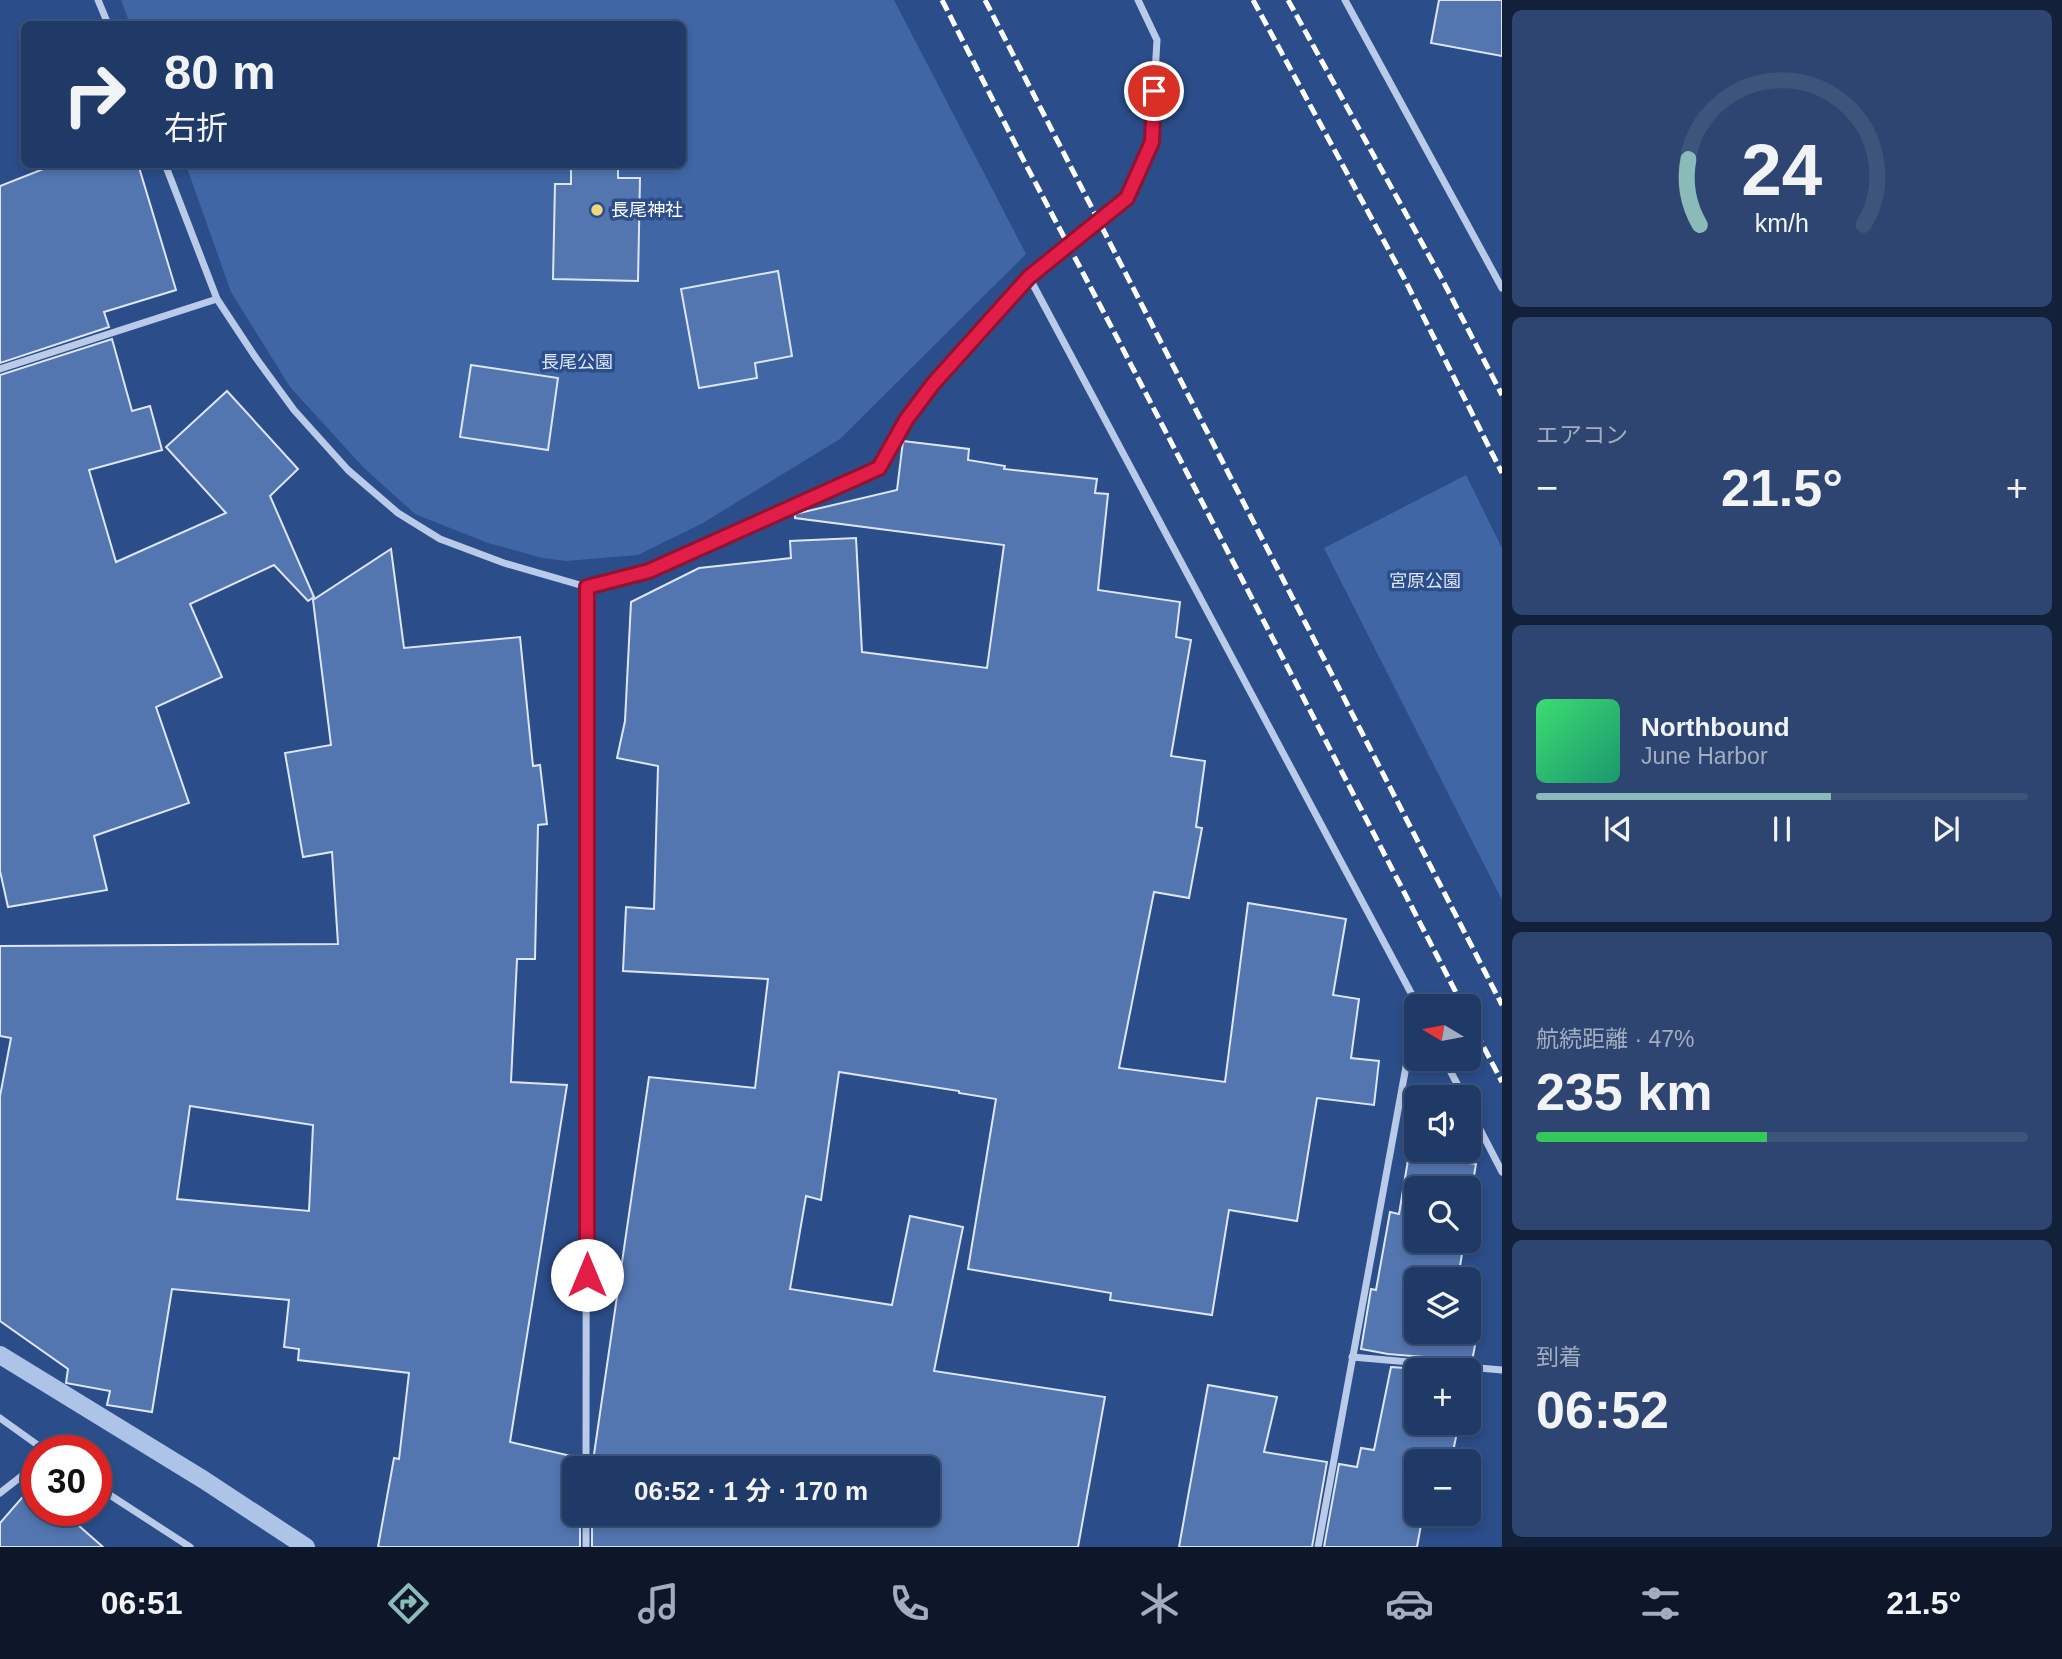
<!DOCTYPE html>
<html lang="ja">
<head>
<meta charset="utf-8">
<style>
  body { margin:0; font-family:Arial,"Noto Sans JP",sans-serif; background:#2d4570; color:#f1f3f6; height:100vh; display:flex; flex-direction:column; font-size:26px; white-space:nowrap }
  * { box-sizing:border-box; margin:0 }
  p { font-size:23px; color:#a2adc0 }
  .icon { flex:none; width:38px; height:38px; fill:none; stroke:currentColor; stroke-width:2; stroke-linecap:round; stroke-linejoin:round }
  .map { position:relative; flex:1; overflow:hidden }
  .panel { display:flex; flex-direction:column; gap:10px; padding:10px; background:#122039; width:560px }
  .panel>* { flex:none }
  .top-card { position:absolute; left:21px; top:21px; width:665px; height:147px; border-radius:10px; box-shadow:0 4px 10px #0003,0 0 0 2px #3d547b; background:#203a67; color:#f1f3f6; overflow:hidden }
  .needle { width:46px; rotate:280deg }
  .controls { position:absolute; left:1404px; top:994px; display:grid; gap:14px }
  .controls a { display:grid; place-items:center; width:77px; height:77px; border-radius:10px; background:#203a67; box-shadow:0 4px 10px #0003,0 0 0 2px #3d547b; font-size:35px }
  .speed { position:absolute; left:21px; top:1435px; display:flex; gap:14px; font-size:35px; font-weight:700; text-align:center }
  .speed>* { display:grid; place-content:center; width:91px; height:91px; border-radius:50%; background:#203a67; box-shadow:0 4px 10px #0003,0 0 0 2px #3d547b; line-height:1 }
  .speed .limit { border:10px solid #d22; background:#fff; color:#111 }
  .pin { position:absolute; display:grid; place-items:center; width:60px; height:60px; color:#fff; margin:-30px; border:4px solid #fff; border-radius:50%; box-shadow:0 2px 7px #0007 }
  .me { position:absolute; width:77px; margin:-38px; rotate:0deg; stroke-linejoin:round; filter:drop-shadow(0 0 5px #0008) }
  .turn { display:flex; align-items:center; gap:24px; height:147px; padding:0 28px; font-size:32px }
  .turn .icon { width:91px; height:91px; stroke-width:2.5 }
  .turn b { display:block; font-size:49px; line-height:60px }
  .big { font-size:52px; font-weight:700; line-height:1.1 }
  .panel .widget { flex:1; display:flex; flex-direction:column; justify-content:center; gap:10px; min-width:0; padding:0 24px; border-radius:10px; background:#2d4570 }
  .panel .dial { align-items:center; gap:0 }
  .dial svg { height:182px; overflow:visible; fill:none; stroke:#3d547b; stroke-width:7; stroke-linecap:round; text-anchor:middle }
  .dial text { fill:#f1f3f6; stroke:none }
  .song { display:flex; align-items:center; gap:21px }
  .cover { width:84px; height:84px; border-radius:10px; background:linear-gradient(135deg,hsl(140 70% 55%),hsl(160 70% 35%)) }
  .played { height:7px; border-radius:4px; background:linear-gradient(90deg,#8bbbb9 60%,#3d547b 60%) }
  .keys { display:flex; justify-content:space-around; direction:ltr }
  .heat { display:flex; justify-content:space-between; align-items:center; font-size:38px; direction:ltr }
  .charge { height:10px; border-radius:5px; background:linear-gradient(90deg,#34c759 47%,#3d547b 0) }
  .trip { position:absolute; left:562px; top:1456px; width:378px; height:70px; border-radius:10px; background:#203a67; box-shadow:0 4px 10px #0003,0 0 0 2px #3d547b; font-weight:700; line-height:70px; text-align:center }
  .menu { display:flex; height:112px; justify-content:space-around; align-items:center; background:#0d1729; color:#a2adc0 }
  .menu .icon { width:49px; height:49px }
  .menu .selected { color:#8bbbb9 }
  .menu b { font-size:32px; color:#f1f3f6 }
  main { display:flex; flex:1; min-height:0 }
  .map>svg:first-child { display:block }
  .green { fill:#4066a5 }
  .lines { fill:none; stroke-linecap:round; stroke-linejoin:round }
  .stream { stroke:#adc4e8; stroke-width:18 }
  .building { fill:#5376b0; stroke:#dce6f7; stroke-width:2; fill-rule:evenodd }
  .street { stroke:#b9cbe8; stroke-width:7 }
  .rail { stroke:#fff; stroke-width:5; stroke-dasharray:12 5; stroke-linecap:butt }
  .route-casing { stroke:#92132f; stroke-width:18 }
  .route { stroke:#e11d48; stroke-width:12 }
  .poi-dot { fill:#efd780; stroke:#2b4d89; stroke-width:2.5 }
  .labels { text-anchor:middle; dominant-baseline:central; stroke-width:7; stroke-linejoin:round; paint-order:stroke }
  .poi-label { font-size:18px; fill:#fff; stroke:#2b4d89; text-anchor:start }
  .park-label { font-size:18px; fill:#dce6f7; stroke:#2b4d89 }
</style>
</head>
<body>
<main>
<div class="map">
<svg width="1502" height="1547" viewBox="0 0 1502 1547">
  <rect width="100%" height="100%" fill="#2b4d89"/>
  <g class="green">
    <polygon points="121,0 894,0 1026,254 840,439 703,523 638,555 566,561 542,558 488,543 415,514 363,467 290,387 231,292 186,165 682,164 682,24 130,24"/>
    <polygon points="1466,475 1502,548 1502,900 1324,548"/>
  </g>
  <g class="lines">
    <polyline class="stream" points="0,1355 204,1480 306,1547"/>
  </g>
  <g class="building">
    <polygon points="1439,0 1502,0 1502,56 1431,43"/>
    <polygon points="56,164 138,164 176,290 104,312 109,327 0,363 0,186"/>
    <polygon points="571,164 618,164 618,178 640,178 638,281 553,279 555,184 571,184"/>
    <polygon points="778,271 792,356 755,363 757,378 699,388 681,289"/>
    <polygon points="112,339 132,411 150,406 162,450 89,470 116,562 226,513 166,447 227,391 298,469 270,496 314,597 308,601 274,565 190,604 222,677 156,707 189,803 94,836 107,890 8,907 0,871 0,375"/>
    <polygon points="471,365 558,378 548,450 460,437"/>
    <polygon points="903,441 969,449 968,460 1005,466 1004,469 1097,479 1095,493 1108,494 1098,590 1180,602 1176,637 1191,640 1171,756 1205,761 1196,827 1202,828 1189,898 1154,892 1119,1068 1225,1082 1248,903 1346,919 1333,995 1359,999 1351,1058 1379,1061 1374,1105 1317,1098 1297,1221 1229,1210 1212,1315 1110,1300 1111,1293 968,1269 996,1099 959,1093 959,1091 839,1072 821,1200 806,1196 790,1289 892,1305 910,1216 963,1227 934,1371 1105,1397 1078,1547 592,1547 592,1514 928,1514 928,1468 592,1468 649,1077 755,1088 768,979 623,971 626,907 654,909 658,766 617,758 625,721 631,602 699,568 791,558 790,541 856,538 862,652 987,668 1004,545 795,518 795,514 897,490"/>
    <path d="M391,549L404,648L520,637L533,766L540,765L547,824L538,825L535,959H517L511,1082L567,1085L510,1442L580,1458V1468H574V1514H580V1547H378L394,1458L399,1459L409,1373L298,1360L299,1349L284,1347L289,1300L172,1289L152,1412L107,1405L110,1391L66,1383L68,1369L0,1321V1096L11,1038L0,1036V946L338,944L332,852L303,857L285,753L331,745L313,600ZM190,1106L313,1125L309,1211L177,1199Z"/>
    <polygon points="1409,1154 1476,1164 1468,1212 1468,1188 1416,1188 1416,1241 1464,1241 1458,1279 1416,1279 1416,1332 1468,1332 1468,1328 1478,1330 1472,1361 1388,1354 1361,1349 1371,1289 1376,1290 1390,1212 1399,1214"/>
    <polygon points="1391,1367 1434,1370 1416,1370 1416,1423 1459,1423 1451,1461 1416,1461 1416,1514 1423,1514 1417,1547 1324,1547 1339,1464 1357,1467 1361,1448 1374,1450"/>
    <polygon points="1208,1385 1277,1397 1264,1452 1327,1462 1312,1547 1179,1547"/>
    <polygon points="33,1485 37,1488 37,1510 61,1510 103,1547 0,1547 0,1523"/>
  </g>
  <g class="lines">
    <g class="street">
      <polyline points="98,0 108,24"/>
      <polyline points="1345,0 1502,288"/>
      <polyline points="165,164 217,299 256,358 294,410 348,470 398,513 440,539 504,563 587,587 649,571 879,468 906,420 933,384 1029,277 1127,198 1151,142 1157,40 1138,0"/>
      <polyline points="1029,277 1418,1006"/>
      <polyline points="0,369 217,299"/>
      <polyline points="1444,1059 1464,1097"/>
      <polyline points="1468,1106 1502,1172"/>
      <polyline points="1352,1357 1502,1370"/>
      <polyline points="0,1418 46,1451"/>
      <polyline points="586,1468 587,587"/>
      <polyline points="96,1486 190,1547"/>
      <polyline points="0,1493 37,1464"/>
      <polyline points="586,1547 586,1514"/>
      <polyline points="1318,1547 1416,1012"/>
    </g>
    <g class="rail">
      <polyline points="942,0 1025,163 1112,328 1463,1006"/>
      <polyline points="985,0 1502,1005"/>
      <polyline points="1253,0 1404,278 1502,473"/>
      <polyline points="1288,0 1443,281 1502,395"/>
      <polyline points="1468,1017 1502,1082"/>
    </g>
  </g>
  <g class="lines">
    <defs>
      <polyline id="route" points="587,1275 587,587 649,571 879,468 906,420 933,384 1029,277 1127,198 1152,142 1154,91"/>
    </defs>
    <use href="#route" class="route-casing"/>
    <use href="#route" class="route"/>
  </g>
  <circle class="poi-dot" cx="597" cy="210" r="7"/>
  <g class="labels">
    <g class="poi-label">
      <text x="611" y="210">長尾神社</text>
    </g>
    <g class="park-label">
      <text x="577" y="362">長尾公園</text>
      <text x="1425" y="581">宮原公園</text>
    </g>
  </g>
</svg>
<div class="controls">
<a><svg class="needle" viewBox="-14 -14 28 28"><path d="M0-13l5 13h-10z" fill="#e53935"/><path d="M0 13l5-13h-10z" fill="#a2adc0"/></svg></a>
<a><svg class="icon" aria-label="sound" viewBox="0 0 24 24"><path d="M4 9h4l5-4v14l-5-4H4zM17 9q2 3 0 6"/></svg></a>
<a><svg class="icon" aria-label="search" viewBox="0 0 24 24"><circle cx="10" cy="10" r="6"/><path d="M15 15l6 6"/></svg></a>
<a><svg class="icon" aria-label="layers" viewBox="0 0 24 24"><path d="M12 4l9 5-9 5-9-5zM3 14l9 5 9-5"/></svg></a>
<a>+</a>
<a>−</a>
</div>
<div class="speed"><div class="limit">30</div></div>
<div class="pin" style="left:1154px;top:91px;background:#d93025"><svg class="icon" aria-label="arrive" viewBox="0 0 24 24"><path d="M6 21V4h12l-3 4 3 4H6"/></svg></div>
<svg class="me" style="left:587px;top:1275px" viewBox="-20 -20 40 40"><circle r="19" fill="#fff"/><path d="M0-13L10 11 0 6-10 11z" fill="#e11d48"/></svg>
<div class="trip">06:52 · 1 分 · 170 m</div>
<div class="top-card">
<div class="turn"><svg class="icon" aria-label="right" viewBox="0 0 24 24"><path d="M7 20v-9h11M14 6l5 5-5 5"/></svg><div><b>80 m</b>右折</div></div>
</div>
</div>
<section class="panel">
<div class="widget dial"><svg viewBox="0 0 100 80">
<path d="M14 69A42 42 0 1 1 86 69"/>
<path d="M14 69A42 42 0 0 1 9 40" stroke="#8bbbb9"/>
<text x="50" y="56" font-size="32" font-weight="700">24</text>
<text x="50" y="72" font-size="11">km/h</text>
</svg></div>
<div class="widget"><p>エアコン</p>
<div class="heat"><a>−</a><b class="big">21.5°</b><a>+</a></div>
</div>
<div class="widget">
<div class="song"><i class="cover"></i><div><b>Northbound</b><p>June Harbor</p></div></div>
<div class="played"></div>
<div class="keys"><svg class="icon" aria-label="previous" viewBox="0 0 24 24"><path d="M18 5L8 12l10 7zM5 5v14"/></svg><svg class="icon" aria-label="pause" viewBox="0 0 24 24"><path d="M8 5v14M16 5v14"/></svg><svg class="icon" aria-label="next" viewBox="0 0 24 24"><path d="M6 5l10 7-10 7zM19 5v14"/></svg></div>
</div>
<div class="widget"><p>航続距離 · 47%</p><b class="big">235 km</b><div class="charge"></div></div>
<div class="widget"><p>到着</p><b class="big">06:52</b></div>
</section>
</main>
<nav class="menu">
<b>06:51</b>
<svg class="icon selected" aria-label="directions" viewBox="0 0 24 24"><path d="M12 3l9 9-9 9-9-9zM9 14v-3h6M13 9l2 2-2 2"/></svg>
<svg class="icon" aria-label="music" viewBox="0 0 24 24"><path d="M9 18V5l10-2v13"/><circle cx="6" cy="18" r="3"/><circle cx="16" cy="16" r="3"/></svg>
<svg class="icon" aria-label="phone" viewBox="0 0 24 24"><path d="M5 4h4l2 5-3 2q2 4 5 5l2-3 5 2v4C11 20 4 13 5 4z"/></svg>
<svg class="icon" aria-label="climate" viewBox="0 0 24 24"><path d="M12 3v18M4 7l16 10M4 17L20 7"/></svg>
<svg class="icon" aria-label="car" viewBox="0 0 24 24"><path d="M5 17H2v-5l4-1 3-4h7l3 4 3 1v5h-3M9 17h6M6 11h13"/><circle cx="7" cy="17" r="2"/><circle cx="17" cy="17" r="2"/></svg>
<svg class="icon" aria-label="filters" viewBox="0 0 24 24"><path d="M4 7h16M4 17h16"/><circle cx="9" cy="7" r="2"/><circle cx="15" cy="17" r="2"/></svg>
<b>21.5°</b>
</nav>
</body>
</html>
